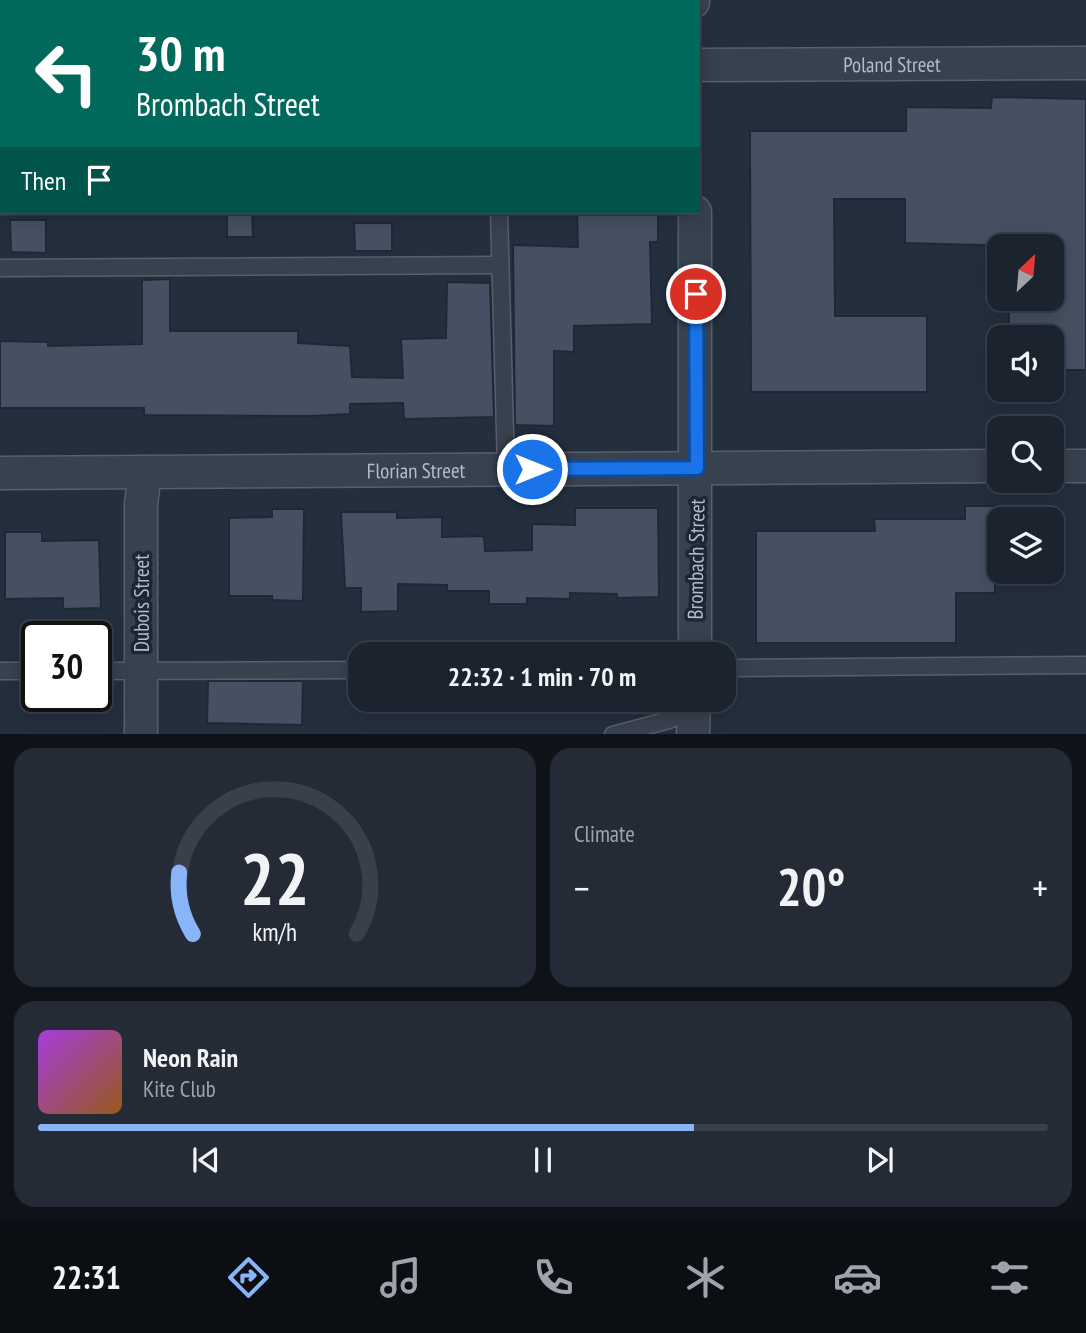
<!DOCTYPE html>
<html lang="en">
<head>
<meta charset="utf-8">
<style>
  body { margin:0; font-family:"PT Sans Narrow",sans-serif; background:#242b36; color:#f1f3f6; height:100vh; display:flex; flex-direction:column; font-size:26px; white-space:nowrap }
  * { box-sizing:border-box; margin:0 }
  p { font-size:23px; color:#a0a4aa }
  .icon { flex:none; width:38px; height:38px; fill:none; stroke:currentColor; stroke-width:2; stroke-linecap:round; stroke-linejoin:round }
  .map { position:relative; height:734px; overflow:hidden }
  .sheet { display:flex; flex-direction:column; gap:14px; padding:14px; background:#0f1319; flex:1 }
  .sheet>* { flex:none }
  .top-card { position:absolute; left:0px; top:0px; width:700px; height:214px; box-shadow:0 4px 18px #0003,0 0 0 2px #39404a; background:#00695c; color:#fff; overflow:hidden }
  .needle { width:46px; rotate:26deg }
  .controls { position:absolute; left:987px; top:234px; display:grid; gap:14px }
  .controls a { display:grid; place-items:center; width:77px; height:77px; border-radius:14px; background:#1b232e; box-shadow:0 4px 18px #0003,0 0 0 2px #39404a; font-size:35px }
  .speed { position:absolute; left:21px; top:621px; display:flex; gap:14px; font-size:35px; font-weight:700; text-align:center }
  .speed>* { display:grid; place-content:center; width:91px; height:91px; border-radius:50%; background:#1b232e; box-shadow:0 4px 18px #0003,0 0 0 2px #39404a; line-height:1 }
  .speed .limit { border:4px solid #111; border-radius:10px; background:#fff; color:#111 }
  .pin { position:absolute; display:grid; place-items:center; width:60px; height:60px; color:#fff; margin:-30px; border:4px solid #fff; border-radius:50%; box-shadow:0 2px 7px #0007 }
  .me { position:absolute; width:77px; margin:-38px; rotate:90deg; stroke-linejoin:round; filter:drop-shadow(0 0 5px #0008) }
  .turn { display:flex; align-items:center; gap:24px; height:147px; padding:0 21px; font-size:32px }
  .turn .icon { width:91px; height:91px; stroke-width:2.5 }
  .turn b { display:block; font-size:49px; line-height:60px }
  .then { display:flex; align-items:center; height:66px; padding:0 21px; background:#0003; gap:14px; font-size:26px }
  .big { font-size:52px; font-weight:800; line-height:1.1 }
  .sheet .card { flex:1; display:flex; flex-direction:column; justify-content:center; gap:10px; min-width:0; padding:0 24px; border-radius:21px; background:#242b36 }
  .sheet .dial { align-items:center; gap:0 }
  .dial svg { height:182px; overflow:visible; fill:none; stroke:#39404a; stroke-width:7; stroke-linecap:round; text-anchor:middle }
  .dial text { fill:#f1f3f6; stroke:none }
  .song { display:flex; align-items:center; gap:21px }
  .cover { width:84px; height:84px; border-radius:10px; background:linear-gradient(135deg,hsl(280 70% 55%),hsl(30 70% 35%)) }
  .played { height:7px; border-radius:4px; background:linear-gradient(90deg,#8ab4f8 65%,#39404a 65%) }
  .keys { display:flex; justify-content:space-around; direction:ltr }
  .heat { display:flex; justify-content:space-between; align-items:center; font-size:38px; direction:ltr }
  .sheet .tiles { flex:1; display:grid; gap:14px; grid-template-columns:1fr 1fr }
  .card:last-child { grid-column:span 2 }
  .trip { position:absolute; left:348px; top:642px; width:388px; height:70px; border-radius:21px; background:#1b232e; box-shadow:0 4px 18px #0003,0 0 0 2px #39404a; font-weight:800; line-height:70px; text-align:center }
  .tabs { display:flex; height:112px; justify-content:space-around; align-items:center; background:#0b0e12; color:#a0a4aa }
  .tabs .icon { width:49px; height:49px }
  .tabs .current { color:#8ab4f8 }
  .tabs b { font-size:32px; color:#f1f3f6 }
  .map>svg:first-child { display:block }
  .building { fill:#455162; stroke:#1f2835; stroke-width:2 }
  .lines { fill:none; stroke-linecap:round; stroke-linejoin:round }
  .lane-casing { stroke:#565f6c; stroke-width:19 }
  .street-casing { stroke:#565f6c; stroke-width:35 }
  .lane { stroke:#38414e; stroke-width:16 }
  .street { stroke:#38414e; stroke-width:32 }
  .route-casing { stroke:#114b97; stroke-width:18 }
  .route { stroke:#1a73e8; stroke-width:12 }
  .labels { text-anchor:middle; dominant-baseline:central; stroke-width:7; stroke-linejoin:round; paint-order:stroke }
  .street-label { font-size:21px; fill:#b4bcc9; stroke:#1d2633 }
</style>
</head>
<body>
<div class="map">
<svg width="1086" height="735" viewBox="0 0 1086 735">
  <rect width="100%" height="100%" fill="#242f3e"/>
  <g class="building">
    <polygon points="992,97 1086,99 1086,370 1052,370 1052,338 1009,338 1009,299 1052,299 1052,247 905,243 905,199 834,199 835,316 927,316 927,392 751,392 750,131 906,131 906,107 991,108"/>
    <polygon points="227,212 252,212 253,237 227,237"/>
    <polygon points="577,212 658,212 658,242 650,242 652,324 574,326 574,352 554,351 554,426 515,425 513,245 578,247"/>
    <polygon points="10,220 46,220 46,253 11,252"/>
    <polygon points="354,223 392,223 392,251 355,251"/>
    <polygon points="170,279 170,331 298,331 298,343 350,346 352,377 403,378 401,339 446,338 447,282 490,283 494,417 404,419 403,403 350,404 350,414 310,416 144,415 144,408 0,408 0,341 48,342 48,346 142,344 142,280"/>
    <polygon points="965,506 996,506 995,593 956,593 956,643 756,643 756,531 875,531 874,519 965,519"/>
    <polygon points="575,508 658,508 659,597 617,598 617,594 570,593 570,599 527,598 527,604 489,604 489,591 447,591 447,585 398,584 398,611 361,612 361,588 345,588 341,512 397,512 397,518 442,517 442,537 484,536 485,551 532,550 532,524 575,525"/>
    <polygon points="272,509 304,509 303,601 272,600 272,596 229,596 229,518 272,517"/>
    <polygon points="5,532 42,532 42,541 99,540 101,608 63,609 63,598 5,599"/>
    <polygon points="208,681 303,681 302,725 207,723"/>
  </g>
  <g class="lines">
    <defs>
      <g id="lane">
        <polyline points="499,212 506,469"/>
        <polyline points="0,268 500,265"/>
        <polyline points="724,668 1086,665"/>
        <polyline points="0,671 37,671"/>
        <polyline points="96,671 360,670"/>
        <polyline points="613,735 669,720 694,709"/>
      </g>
      <g id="street">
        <polyline points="693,0 693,2"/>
        <path id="s1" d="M698,65L1086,63"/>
        <polyline points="0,70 2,70"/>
        <polyline points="695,212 695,654"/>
        <polyline points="1052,466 1086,466"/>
        <path id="s2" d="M0,473L999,466"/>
        <polyline points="141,735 141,504 145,472"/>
        <polyline points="693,735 694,700"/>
      </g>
    </defs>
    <use href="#lane" class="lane-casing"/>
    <use href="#street" class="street-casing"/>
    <use href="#lane" class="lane"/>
    <use href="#street" class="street"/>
  </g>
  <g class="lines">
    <defs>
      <polyline id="route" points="532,469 697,468 696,294"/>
    </defs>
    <use href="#route" class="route-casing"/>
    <use href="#route" class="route"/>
  </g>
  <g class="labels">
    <g class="street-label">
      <text stroke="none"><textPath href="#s1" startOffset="194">Poland Street</textPath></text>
      <text stroke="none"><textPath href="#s2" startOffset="416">Florian Street</textPath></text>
      <text transform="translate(696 559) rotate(-89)">Brombach Street</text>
      <text transform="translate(141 603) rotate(-90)">Dubois Street</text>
    </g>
  </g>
</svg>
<div class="controls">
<a><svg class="needle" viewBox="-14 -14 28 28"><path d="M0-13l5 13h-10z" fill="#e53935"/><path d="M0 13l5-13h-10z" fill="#a0a4aa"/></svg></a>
<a><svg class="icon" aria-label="sound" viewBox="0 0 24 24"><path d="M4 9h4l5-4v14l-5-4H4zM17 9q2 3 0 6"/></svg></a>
<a><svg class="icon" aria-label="search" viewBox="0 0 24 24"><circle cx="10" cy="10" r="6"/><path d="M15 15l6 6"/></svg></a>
<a><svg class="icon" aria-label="layers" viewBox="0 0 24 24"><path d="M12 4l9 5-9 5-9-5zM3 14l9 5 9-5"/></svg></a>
</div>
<div class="speed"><div class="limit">30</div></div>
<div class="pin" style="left:696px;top:294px;background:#d93025"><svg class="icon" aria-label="arrive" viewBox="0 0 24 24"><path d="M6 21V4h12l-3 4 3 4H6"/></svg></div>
<svg class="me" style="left:532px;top:469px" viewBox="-20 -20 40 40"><circle r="17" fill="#1a73e8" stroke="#fff" stroke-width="3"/><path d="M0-11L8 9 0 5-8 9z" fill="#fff"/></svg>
<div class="trip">22:32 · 1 min · 70 m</div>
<div class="top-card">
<div class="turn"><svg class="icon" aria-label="left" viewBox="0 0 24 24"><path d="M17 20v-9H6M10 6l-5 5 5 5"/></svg><div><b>30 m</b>Brombach Street</div></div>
<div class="then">Then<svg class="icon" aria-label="arrive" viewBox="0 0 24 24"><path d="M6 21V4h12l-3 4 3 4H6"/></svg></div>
</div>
</div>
<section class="sheet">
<div class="tiles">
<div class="card dial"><svg viewBox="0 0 100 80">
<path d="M14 69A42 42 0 1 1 86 69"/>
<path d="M14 69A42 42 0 0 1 8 42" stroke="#8ab4f8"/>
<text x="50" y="56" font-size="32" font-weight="700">22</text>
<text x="50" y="72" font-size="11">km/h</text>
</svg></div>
<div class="card"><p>Climate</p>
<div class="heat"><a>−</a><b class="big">20°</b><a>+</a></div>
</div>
<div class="card">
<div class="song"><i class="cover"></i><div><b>Neon Rain</b><p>Kite Club</p></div></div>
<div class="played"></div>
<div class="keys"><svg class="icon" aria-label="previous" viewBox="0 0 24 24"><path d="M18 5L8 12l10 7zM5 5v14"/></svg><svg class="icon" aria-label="pause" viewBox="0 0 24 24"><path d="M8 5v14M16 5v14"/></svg><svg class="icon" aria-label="next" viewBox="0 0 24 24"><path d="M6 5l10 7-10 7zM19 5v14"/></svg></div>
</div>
</div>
</section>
<nav class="tabs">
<b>22:31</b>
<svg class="icon current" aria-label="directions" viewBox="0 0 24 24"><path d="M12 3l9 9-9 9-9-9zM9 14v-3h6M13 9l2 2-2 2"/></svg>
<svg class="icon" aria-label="music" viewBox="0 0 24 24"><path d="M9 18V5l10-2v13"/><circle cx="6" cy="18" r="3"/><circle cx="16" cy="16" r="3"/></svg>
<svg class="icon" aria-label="phone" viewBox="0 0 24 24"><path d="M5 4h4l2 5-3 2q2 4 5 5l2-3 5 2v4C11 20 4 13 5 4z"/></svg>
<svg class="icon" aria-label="climate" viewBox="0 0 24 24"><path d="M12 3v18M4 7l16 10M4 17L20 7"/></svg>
<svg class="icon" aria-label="car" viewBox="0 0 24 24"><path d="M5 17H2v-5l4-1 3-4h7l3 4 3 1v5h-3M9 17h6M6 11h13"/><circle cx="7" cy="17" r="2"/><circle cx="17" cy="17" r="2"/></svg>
<svg class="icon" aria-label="filters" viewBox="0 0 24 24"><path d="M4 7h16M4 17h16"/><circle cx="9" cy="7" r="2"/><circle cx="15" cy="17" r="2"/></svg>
</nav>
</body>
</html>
